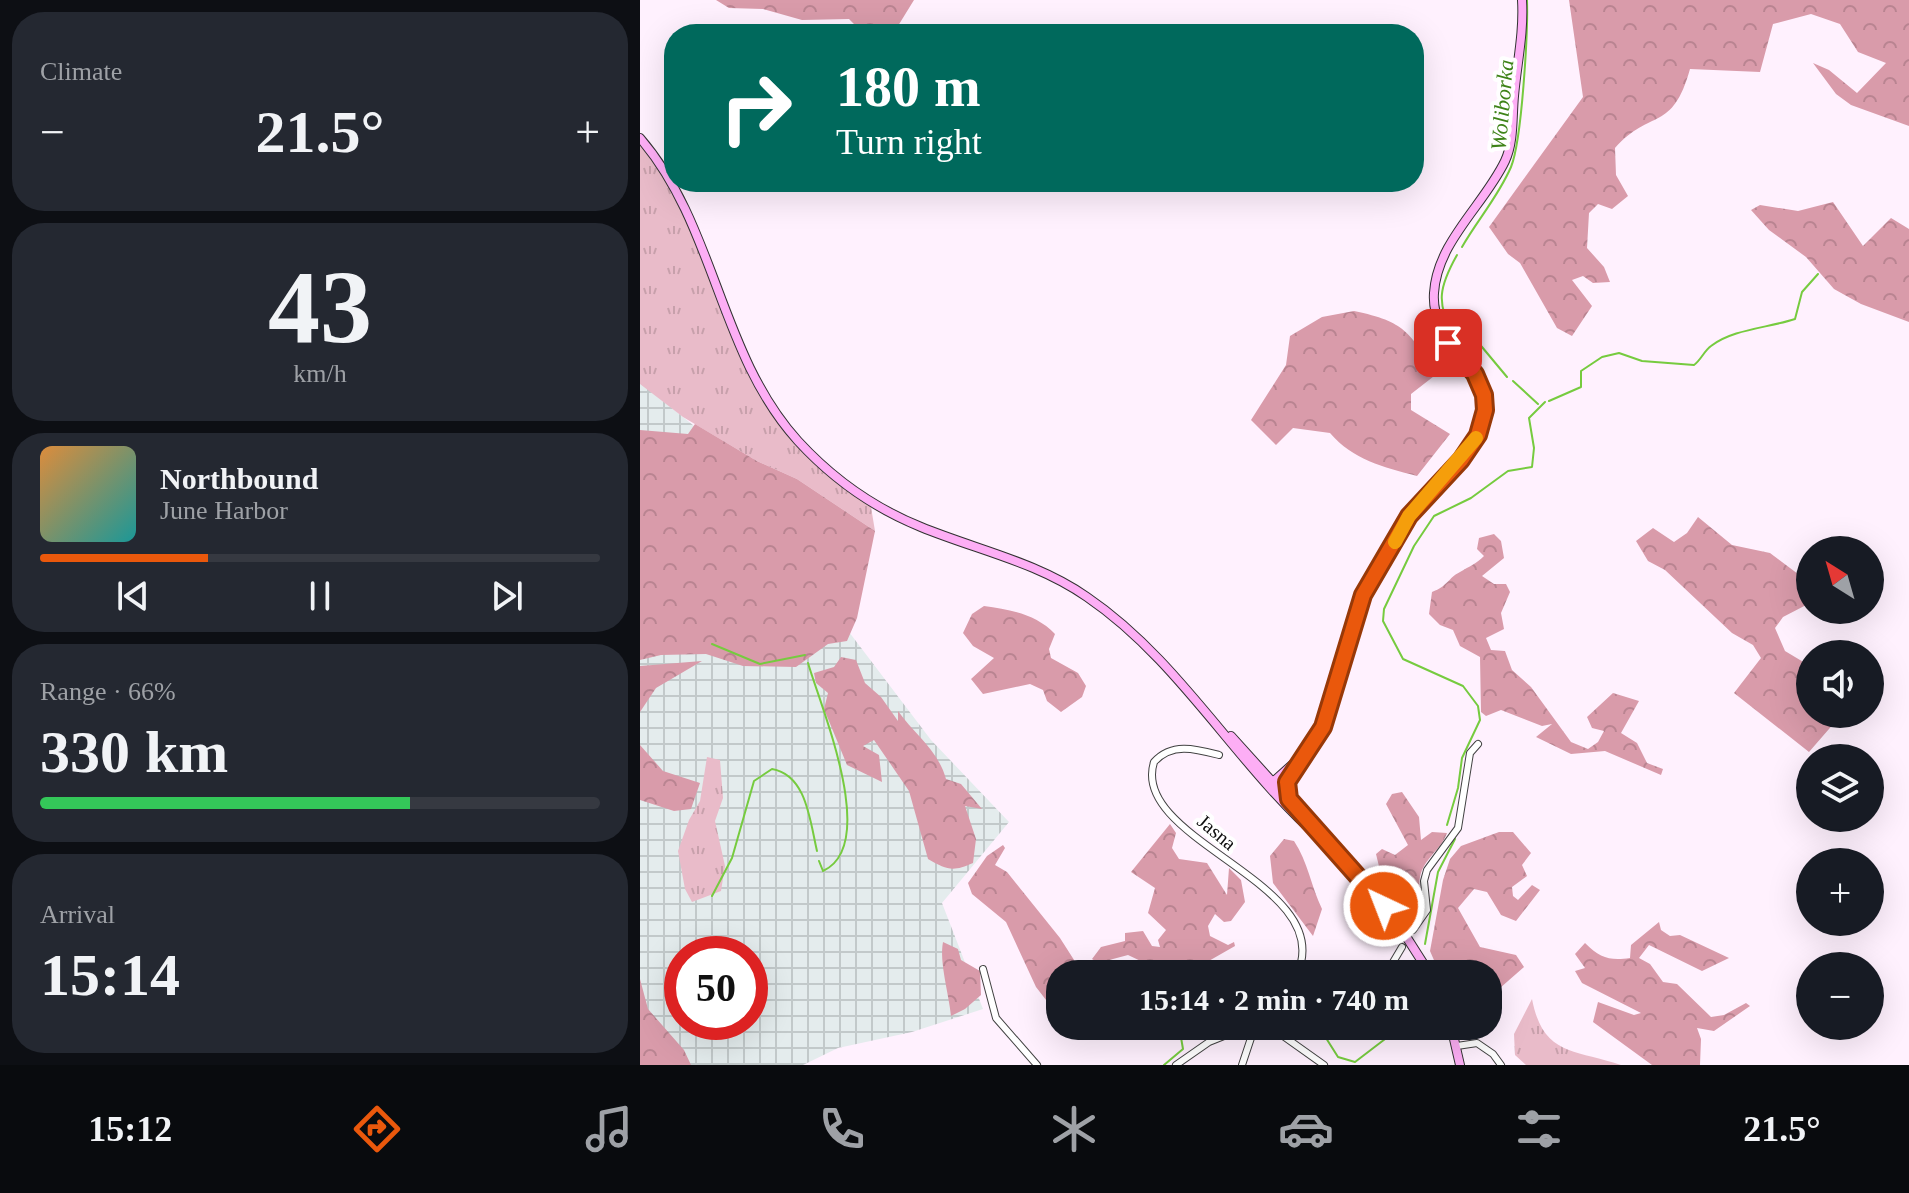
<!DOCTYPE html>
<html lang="en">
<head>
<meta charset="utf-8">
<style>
  body { margin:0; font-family:Georgia,serif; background:#242831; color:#f1f3f6; height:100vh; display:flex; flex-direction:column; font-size:30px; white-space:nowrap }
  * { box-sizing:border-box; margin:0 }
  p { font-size:26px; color:#9ea1a6 }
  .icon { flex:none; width:44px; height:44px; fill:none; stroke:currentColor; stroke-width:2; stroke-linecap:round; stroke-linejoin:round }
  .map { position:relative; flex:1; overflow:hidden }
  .drawer { display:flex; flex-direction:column; gap:12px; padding:12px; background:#0d0f14; width:640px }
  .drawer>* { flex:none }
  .hud { position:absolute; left:24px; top:24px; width:760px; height:168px; border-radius:32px; box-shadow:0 8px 32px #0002; background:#00695c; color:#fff; overflow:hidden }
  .needle { width:52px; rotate:323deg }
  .tools { position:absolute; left:1156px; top:536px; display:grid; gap:16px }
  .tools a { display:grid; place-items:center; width:88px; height:88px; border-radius:50%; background:#171b24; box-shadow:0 8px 32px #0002; font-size:40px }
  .speed { position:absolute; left:24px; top:936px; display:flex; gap:16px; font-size:40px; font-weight:700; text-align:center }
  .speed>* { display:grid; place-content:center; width:104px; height:104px; border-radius:50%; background:#171b24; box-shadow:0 8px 32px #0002; line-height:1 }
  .speed .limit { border:12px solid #d22; background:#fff; color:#111 }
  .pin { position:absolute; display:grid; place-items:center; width:68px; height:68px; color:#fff; margin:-34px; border-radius:16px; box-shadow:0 4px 12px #0006 }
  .me { position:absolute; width:88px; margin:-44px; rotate:317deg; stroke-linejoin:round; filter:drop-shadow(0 0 6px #0008) }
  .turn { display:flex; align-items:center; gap:28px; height:168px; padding:0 40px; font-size:36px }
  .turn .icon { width:104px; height:104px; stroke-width:2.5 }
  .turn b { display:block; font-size:56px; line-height:68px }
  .big { font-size:60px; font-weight:600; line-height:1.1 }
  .drawer .tile { flex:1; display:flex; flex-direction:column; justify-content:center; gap:12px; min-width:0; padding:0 28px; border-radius:32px; background:#242831 }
  .drawer .dial { align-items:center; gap:0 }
  .dial b { font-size:104px; line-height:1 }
  .song { display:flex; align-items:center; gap:24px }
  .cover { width:96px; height:96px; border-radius:12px; background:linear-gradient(135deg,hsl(30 70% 55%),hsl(180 70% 35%)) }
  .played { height:8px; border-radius:4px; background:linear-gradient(90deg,#ea580c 30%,#363941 30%) }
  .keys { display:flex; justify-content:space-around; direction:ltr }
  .heat { display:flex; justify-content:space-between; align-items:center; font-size:44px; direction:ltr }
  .charge { height:12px; border-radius:6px; background:linear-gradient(90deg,#34c759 66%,#363941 0) }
  .trip { position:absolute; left:406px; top:960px; width:456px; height:80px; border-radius:32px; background:#171b24; box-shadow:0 8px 32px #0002; font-weight:600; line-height:80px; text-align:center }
  .tabs { display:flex; height:128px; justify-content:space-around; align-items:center; background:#090b0e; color:#9ea1a6 }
  .tabs .icon { width:56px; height:56px }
  .tabs .current { color:#ea580c }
  .tabs b { font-size:36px; color:#f1f3f6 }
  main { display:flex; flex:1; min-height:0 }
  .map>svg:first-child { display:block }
  .industrial { fill:url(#industrial-grid); fill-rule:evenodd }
  .grass { fill:url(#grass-tufts) }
  .forest { fill:url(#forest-crowns) }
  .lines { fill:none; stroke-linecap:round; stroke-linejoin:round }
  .stream { stroke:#76cb3f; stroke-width:2 }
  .street-casing { stroke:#424242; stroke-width:8 }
  .secondary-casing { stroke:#313131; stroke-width:10 }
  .street { stroke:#fff; stroke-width:6 }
  .secondary { stroke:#fdaef5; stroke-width:8 }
  .route-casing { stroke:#983908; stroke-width:20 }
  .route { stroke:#ea580c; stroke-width:14 }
  .slow { stroke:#f59e0b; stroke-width:14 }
  .labels { text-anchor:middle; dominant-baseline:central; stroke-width:8; stroke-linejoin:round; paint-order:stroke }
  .street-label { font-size:20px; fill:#0f0f0f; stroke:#fff }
  .water-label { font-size:22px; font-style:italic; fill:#3e8318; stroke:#fff }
</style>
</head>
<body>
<main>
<section class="drawer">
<div class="tile"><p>Climate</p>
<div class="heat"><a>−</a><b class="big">21.5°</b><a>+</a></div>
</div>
<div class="tile dial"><b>43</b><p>km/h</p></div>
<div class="tile">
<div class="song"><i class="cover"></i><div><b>Northbound</b><p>June Harbor</p></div></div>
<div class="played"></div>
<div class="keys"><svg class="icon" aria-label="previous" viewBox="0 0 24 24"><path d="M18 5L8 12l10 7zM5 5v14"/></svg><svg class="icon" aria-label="pause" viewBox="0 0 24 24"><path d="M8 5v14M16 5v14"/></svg><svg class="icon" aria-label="next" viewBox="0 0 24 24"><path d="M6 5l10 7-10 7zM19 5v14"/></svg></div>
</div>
<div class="tile"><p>Range · 66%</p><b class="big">330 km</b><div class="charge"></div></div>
<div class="tile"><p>Arrival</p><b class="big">15:14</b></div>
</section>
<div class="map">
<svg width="1269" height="1065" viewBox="0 0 1269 1065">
  <defs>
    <pattern id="industrial-grid" width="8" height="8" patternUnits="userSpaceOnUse" patternTransform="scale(2)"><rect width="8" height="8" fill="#e4eced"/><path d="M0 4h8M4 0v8" fill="none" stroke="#c2c9ca"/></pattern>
    <pattern id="grass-tufts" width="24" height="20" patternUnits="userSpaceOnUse" patternTransform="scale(2)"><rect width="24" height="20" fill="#e9bbc9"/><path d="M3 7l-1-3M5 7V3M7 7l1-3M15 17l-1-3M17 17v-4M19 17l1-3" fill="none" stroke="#c7a0ab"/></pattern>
    <pattern id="forest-crowns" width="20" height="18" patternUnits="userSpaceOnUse" patternTransform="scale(2)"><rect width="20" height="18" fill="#d99baa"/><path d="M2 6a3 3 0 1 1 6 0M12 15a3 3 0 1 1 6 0" fill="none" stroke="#b98491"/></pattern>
  </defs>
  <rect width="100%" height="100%" fill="#fff1fe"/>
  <path class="industrial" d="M0,382L75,443L206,628L291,740L369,822L302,903L343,1009L272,1032L198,1048L163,1065H0ZM42,954H110V1022H42Z"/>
  <g class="grass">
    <polygon points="0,138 33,183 111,373 165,448 230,501 235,531 157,479 117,461 43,417 0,384"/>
    <polygon points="67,757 80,760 83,798 75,821 85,866 81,891 52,902 45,889 38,851 49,820 60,801"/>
    <path d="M892,999C903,1056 934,1049 981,1065H886L875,1055L874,1034Z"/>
  </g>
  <g class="forest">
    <polygon points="76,0 274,0 253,34 224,34 209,19 162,20 123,9 89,8"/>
    <path d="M929,0H1269V126L1211,105L1196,94L1173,63L1189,70L1217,93L1246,63L1218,52L1200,24L1171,14L1133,24L1120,72L1050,69C1032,133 1011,108 975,148L976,175L988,196L972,209L958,204L949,213L947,248L964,267L970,282L953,283L943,276L932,280L952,306L932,336L917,328L880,263L868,254L849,227L943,97Z"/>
    <polygon points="1193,202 1223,246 1251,218 1269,229 1269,322 1221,304 1194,289 1166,257 1129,230 1111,210 1120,205 1158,211"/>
    <path d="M714,311C767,322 767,332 798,373L771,394V410L810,434L777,476C743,467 713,460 690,433L653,428L636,445L611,420L646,365L650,336L682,317Z"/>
    <polygon points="55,424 117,461 157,479 235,531 217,618 207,641 188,644 156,667 103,666 66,654 21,655 0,660 0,430 48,434"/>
    <polygon points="1058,517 1092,545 1130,553 1170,583 1170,603 1143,617 1135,628 1145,651 1170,666 1170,714 1202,714 1169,752 1094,693 1121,658 1113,645 1092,633 1025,570 1008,561 996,541 1013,528 1034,542 1047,533"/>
    <path d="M854,534L861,541L864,558L842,576L854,584H866L870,592L861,613L864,629L846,638L851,650L865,651L872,670L891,687L931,742L948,749L958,742L964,731L952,728L947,717L973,693L999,701L981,733L997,743L1007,763L1023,769L1021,775L965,751L931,754L896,737L912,724L902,726L861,710L846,716L841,712L840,657L820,646L813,630L800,625L789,614L792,592C808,586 808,578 820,572C830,566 836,564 844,556L837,549L839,538Z"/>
    <path d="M344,606C371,610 396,614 415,634L409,649L411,658L438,673L446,686L442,697L421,712L407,701L403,690L390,684L343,694L331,679L354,658L333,646L323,633L332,614Z"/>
    <path d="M201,657L216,660L225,683L241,697L258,721V711C275,735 298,750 306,779L321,784L342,809L325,806L336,839L333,863C313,872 307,870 288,859L269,791L234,740L223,746L239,755L242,782L207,765L184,709L188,693L176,683L174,673L194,667Z"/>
    <polygon points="62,661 16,688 0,712 0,666"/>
    <polygon points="0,745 23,771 60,783 51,809 34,811 0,800"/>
    <path d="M762,792L779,817L781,840L792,832L807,833C801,850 784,858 780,877C776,897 793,900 771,916L746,895L736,854L742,849L755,855L768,845L746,804L752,794Z"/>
    <polygon points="530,824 536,833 532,848 539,859 567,863 587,895 589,868 601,880 605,902 591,921 584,922 575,914 568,926 570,936 588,945 594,942 595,946 553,970 527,960 507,964 488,955 458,963 452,959 461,947 485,941 485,933 503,931 512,946 520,947 518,940 526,930 508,913 515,888 491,872"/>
    <polygon points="859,832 873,832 891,853 882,865 887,876 872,887 873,896 878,900 892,885 900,890 876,921 861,915 847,892 834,889 818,908 840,947 876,955 884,967 860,988 848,992 848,974 800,974 790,951 803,880 810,859 821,846"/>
    <path d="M644,839L654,841C668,862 671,886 682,909L673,936L633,883L630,856Z"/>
    <polygon points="363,845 365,848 355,865 367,872 420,938 443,974 420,974 420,1003 413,1009 396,987 366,922 332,894 328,883 347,856"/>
    <path d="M1019,922L1021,930L1030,936L1040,935L1089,958L1062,971L1009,945L999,958L1010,964L1023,982L1037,984L1071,1017L1084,1015L1106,1003L1110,1006L1074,1031L1057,1028L1061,1039L1060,1065H1012L953,1022L958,1002L994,1015L1001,1013L942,983L935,971L945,968L935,954L945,943C960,958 970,961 990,958L991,945Z"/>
    <path d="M303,942L318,949L321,960L340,971L341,995L325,1009L311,1016C309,994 299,962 303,942Z"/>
    <polygon points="0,979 8,1009 44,1050 51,1065 0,1065"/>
  </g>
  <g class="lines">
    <g class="stream">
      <path d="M822,247C838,219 858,197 871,167C882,140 888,32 887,0"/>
      <path d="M817,255C799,287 796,303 813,334L827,329L867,377"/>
      <polyline points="873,381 898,404"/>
      <path d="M909,401L941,387V371L962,357L979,353L1002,361L1054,365C1061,360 1064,351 1071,346C1093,329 1128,328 1155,319L1162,292L1178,274"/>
      <polyline points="72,644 120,664 165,655"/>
      <path d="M168,663C181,708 240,845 183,871L179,861"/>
      <polyline points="807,825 818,788 822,758 840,720 838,706 823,686 763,659 743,621 744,609 774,546 794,516 831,498 868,471 892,467 894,448 889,418 905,402"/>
      <path d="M72,896L92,858L114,781L132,769C167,775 170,822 177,851"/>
      <polyline points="785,944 798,872 815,839"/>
      <polyline points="775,974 777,970"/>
      <polyline points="674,1032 686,1038 698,1057 715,1062 749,1036 756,1026"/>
      <polyline points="524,1065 543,1049 539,1026"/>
    </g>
    <defs>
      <g id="street">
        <path d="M579,755C556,749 532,742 514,762C489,841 699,883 657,974"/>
        <polyline points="773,930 787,910 784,881 787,870 818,828 830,753 838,744"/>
        <polyline points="343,969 356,1018 397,1065"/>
        <polyline points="746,974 762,947"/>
        <polyline points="639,1033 684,1065"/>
        <polyline points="817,1046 837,1043 853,1054 861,1065"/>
        <polyline points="536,1065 569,1042 599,1030 626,1035 666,1029 704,1031 714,1026"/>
        <polyline points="602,1065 615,1026"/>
      </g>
      <g id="secondary">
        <path d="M0,138C76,226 79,354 158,441C192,478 234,508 281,527C337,550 397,562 447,597C541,661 597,766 682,840"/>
        <polyline points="591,736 665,818"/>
        <path d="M623,779C680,797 707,642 718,608C723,590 760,528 772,513C796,483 834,457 844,418C855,369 790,346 794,293C797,242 844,205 865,161C874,142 872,117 874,96C877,63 884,33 882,0"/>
        <polyline points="633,782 653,764"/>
        <polyline points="681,838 755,919 790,974"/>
        <polyline points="811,1026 820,1065"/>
      </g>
    </defs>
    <use href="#street" class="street-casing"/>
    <use href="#secondary" class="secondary-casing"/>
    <use href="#street" class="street"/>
    <use href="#secondary" class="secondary"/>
  </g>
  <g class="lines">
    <defs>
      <polyline id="route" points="744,906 649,799 647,782 683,727 723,595 769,516 821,460 838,435 845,410 844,395 835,374 808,343"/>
    </defs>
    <use href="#route" class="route-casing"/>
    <use href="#route" class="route"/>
    <polyline class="slow" points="755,542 769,516 836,438"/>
  </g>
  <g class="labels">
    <g class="street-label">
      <text transform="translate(577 832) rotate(40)">Jasna</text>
    </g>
    <g class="water-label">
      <text transform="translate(862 105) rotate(-85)">Woliborka</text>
    </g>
  </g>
</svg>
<div class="tools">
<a><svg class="needle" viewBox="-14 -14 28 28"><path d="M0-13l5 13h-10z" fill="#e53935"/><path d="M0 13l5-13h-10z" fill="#9ea1a6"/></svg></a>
<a><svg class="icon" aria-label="sound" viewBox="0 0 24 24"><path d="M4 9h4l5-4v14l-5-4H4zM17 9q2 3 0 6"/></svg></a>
<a><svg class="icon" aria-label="layers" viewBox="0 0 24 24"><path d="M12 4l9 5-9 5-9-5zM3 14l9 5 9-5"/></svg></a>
<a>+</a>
<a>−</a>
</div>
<div class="speed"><div class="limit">50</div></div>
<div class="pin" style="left:808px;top:343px;background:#d93025"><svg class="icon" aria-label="arrive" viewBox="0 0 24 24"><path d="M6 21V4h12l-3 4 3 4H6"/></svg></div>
<svg class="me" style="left:744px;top:906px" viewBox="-20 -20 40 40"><circle r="17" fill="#ea580c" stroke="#fff" stroke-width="3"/><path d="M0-11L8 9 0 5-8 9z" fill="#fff"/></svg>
<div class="trip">15:14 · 2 min · 740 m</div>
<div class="hud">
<div class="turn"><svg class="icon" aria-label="right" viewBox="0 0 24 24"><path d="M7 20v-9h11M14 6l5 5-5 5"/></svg><div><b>180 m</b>Turn right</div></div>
</div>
</div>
</main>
<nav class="tabs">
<b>15:12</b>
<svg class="icon current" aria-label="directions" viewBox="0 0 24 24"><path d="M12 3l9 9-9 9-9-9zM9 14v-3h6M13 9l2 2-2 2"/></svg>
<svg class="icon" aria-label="music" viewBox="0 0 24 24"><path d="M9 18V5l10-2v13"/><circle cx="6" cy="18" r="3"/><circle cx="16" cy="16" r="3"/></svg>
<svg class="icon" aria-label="phone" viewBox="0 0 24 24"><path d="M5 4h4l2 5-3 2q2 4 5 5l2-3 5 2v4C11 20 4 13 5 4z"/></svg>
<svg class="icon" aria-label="climate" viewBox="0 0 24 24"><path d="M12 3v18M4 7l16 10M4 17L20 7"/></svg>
<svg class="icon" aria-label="car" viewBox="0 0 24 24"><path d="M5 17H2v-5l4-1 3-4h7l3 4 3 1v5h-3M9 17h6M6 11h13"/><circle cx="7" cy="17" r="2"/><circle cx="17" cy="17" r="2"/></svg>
<svg class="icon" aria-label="filters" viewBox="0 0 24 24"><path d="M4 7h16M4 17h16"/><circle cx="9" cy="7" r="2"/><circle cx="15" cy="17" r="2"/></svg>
<b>21.5°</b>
</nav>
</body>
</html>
